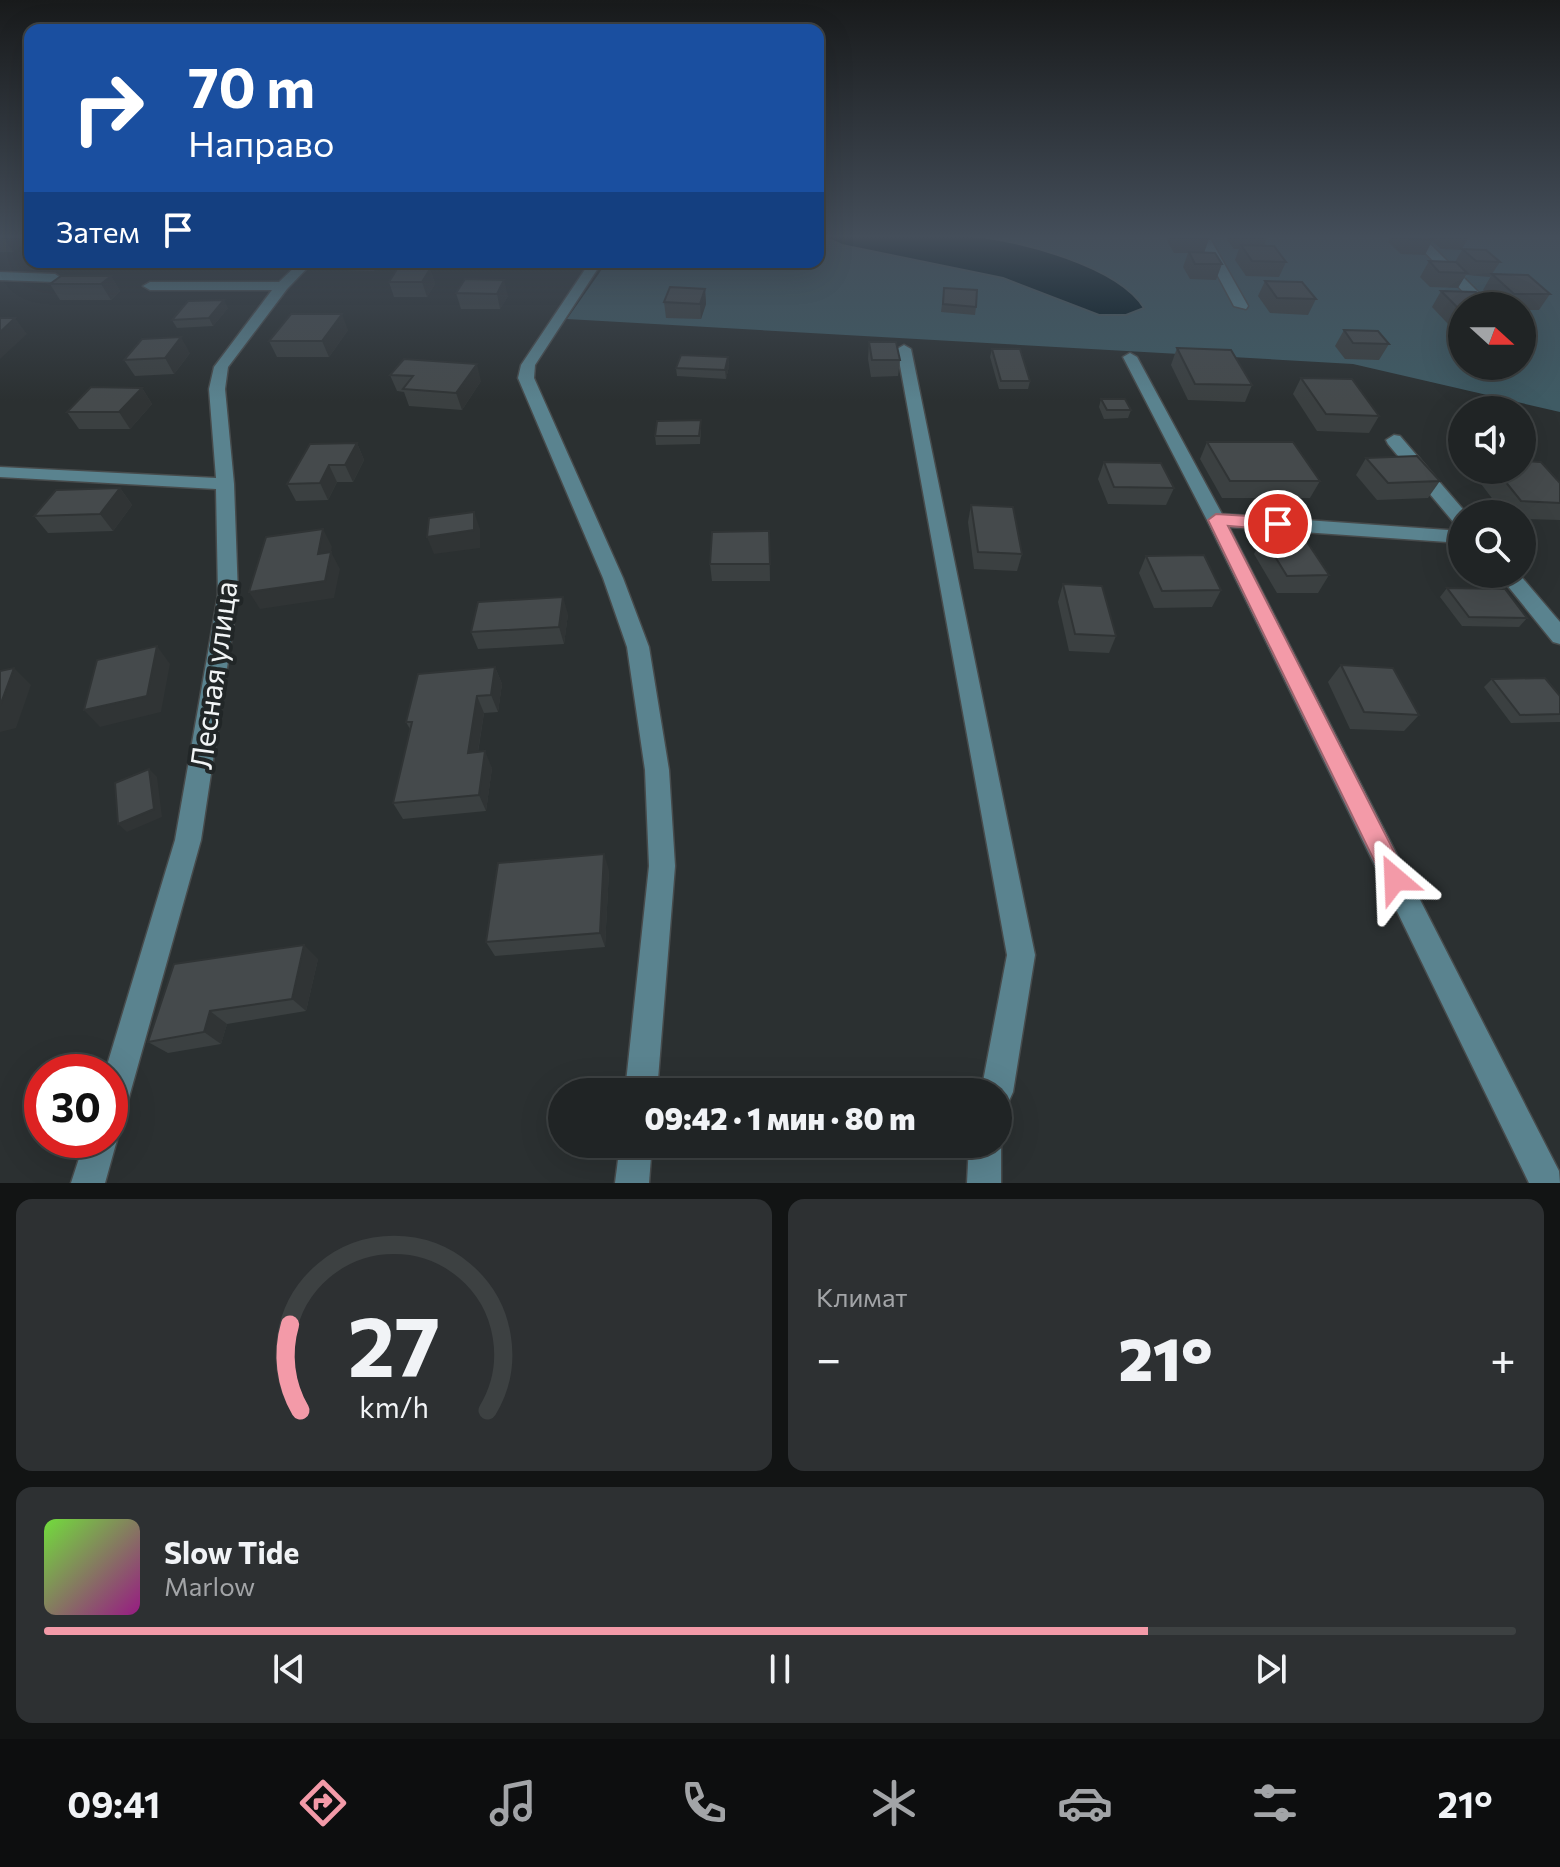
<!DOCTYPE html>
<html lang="ru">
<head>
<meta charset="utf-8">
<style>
  body { margin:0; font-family:Commissioner,sans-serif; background:#2d3032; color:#f1f3f6; height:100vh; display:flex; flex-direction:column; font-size:30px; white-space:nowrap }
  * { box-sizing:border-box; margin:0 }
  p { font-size:26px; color:#a2a4a7 }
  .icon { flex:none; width:44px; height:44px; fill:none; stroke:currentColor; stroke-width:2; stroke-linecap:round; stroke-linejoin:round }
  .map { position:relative; height:1183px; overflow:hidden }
  .sheet { display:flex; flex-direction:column; gap:16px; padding:16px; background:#121414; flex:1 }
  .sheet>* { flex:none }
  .banner { position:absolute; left:24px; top:24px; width:800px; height:244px; border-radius:16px; box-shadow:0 8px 32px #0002,0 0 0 2px #3d4142; background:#1a4fa0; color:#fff; overflow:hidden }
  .needle { width:52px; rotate:111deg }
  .buttons { position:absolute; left:1448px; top:292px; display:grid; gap:16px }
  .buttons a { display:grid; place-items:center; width:88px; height:88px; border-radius:50%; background:#202425; box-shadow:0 8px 32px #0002,0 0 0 2px #3d4142; font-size:40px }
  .speed { position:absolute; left:24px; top:1054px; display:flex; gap:16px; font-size:40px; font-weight:700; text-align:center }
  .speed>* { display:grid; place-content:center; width:104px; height:104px; border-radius:50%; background:#202425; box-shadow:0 8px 32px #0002,0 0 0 2px #3d4142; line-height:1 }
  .speed .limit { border:12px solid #d22; background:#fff; color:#111 }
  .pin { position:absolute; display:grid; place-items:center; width:68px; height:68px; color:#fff; margin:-34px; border:4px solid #fff; border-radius:50%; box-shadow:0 2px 8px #0007 }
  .me { position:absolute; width:88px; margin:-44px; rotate:334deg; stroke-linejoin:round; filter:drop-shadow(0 0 6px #0008) }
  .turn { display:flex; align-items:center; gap:28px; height:168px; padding:0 32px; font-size:36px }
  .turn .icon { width:104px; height:104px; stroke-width:2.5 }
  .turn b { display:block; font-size:56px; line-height:68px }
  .then { display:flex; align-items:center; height:76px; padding:0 32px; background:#0003; gap:16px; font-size:30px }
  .big { font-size:60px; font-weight:800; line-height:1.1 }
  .sheet .card { flex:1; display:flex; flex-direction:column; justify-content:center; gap:12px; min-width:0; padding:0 28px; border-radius:16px; background:#2d3032 }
  .sheet .dial { align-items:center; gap:0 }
  .dial svg { height:208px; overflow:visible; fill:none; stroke:#3d4142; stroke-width:7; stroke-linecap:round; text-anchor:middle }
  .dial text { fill:#f1f3f6; stroke:none }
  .song { display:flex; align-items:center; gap:24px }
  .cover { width:96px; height:96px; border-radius:12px; background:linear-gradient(135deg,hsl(100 70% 55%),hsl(310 70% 35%)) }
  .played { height:8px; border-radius:4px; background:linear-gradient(90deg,#f39aa8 75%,#3d4142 75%) }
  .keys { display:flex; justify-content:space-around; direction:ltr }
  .heat { display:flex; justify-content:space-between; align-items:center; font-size:44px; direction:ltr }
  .sheet .tiles { flex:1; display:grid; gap:16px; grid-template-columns:1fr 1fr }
  .card:last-child { grid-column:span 2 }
  .trip { position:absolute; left:548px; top:1078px; width:464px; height:80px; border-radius:40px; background:#202425; box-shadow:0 8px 32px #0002,0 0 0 2px #3d4142; font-weight:800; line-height:80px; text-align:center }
  .tab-bar { display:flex; height:128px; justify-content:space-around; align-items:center; background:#0d0e0f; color:#a2a4a7 }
  .tab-bar .icon { width:56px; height:56px }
  .tab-bar .active { color:#f39aa8 }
  .tab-bar b { font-size:36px; color:#f1f3f6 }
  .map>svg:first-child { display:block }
  .green { fill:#3f5b64; fill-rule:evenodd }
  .water { fill:#00161e; stroke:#48595e; stroke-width:2 }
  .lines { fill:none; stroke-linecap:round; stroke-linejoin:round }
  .minor-casing { stroke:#474b4c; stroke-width:3 }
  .minor { fill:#5a838f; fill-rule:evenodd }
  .wall { fill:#3b4041 }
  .shaded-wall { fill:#303435 }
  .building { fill:#454a4c; stroke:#303435; stroke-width:2 }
  .route { fill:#f39aa8; stroke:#9e646d; stroke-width:2 }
  .labels { text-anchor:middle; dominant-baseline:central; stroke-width:8; stroke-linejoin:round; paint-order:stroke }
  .street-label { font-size:30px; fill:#f1f4f5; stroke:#212627 }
</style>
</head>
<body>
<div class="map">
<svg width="1560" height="1183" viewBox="0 0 1560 1183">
  <rect width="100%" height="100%" fill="#2b3031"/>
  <path class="green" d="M818,235H1560V412L1353,364L567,319L607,262H818ZM1462,306H1522V366H1462Z"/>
  <path class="water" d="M820,235C869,235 925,230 973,236C1021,241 1118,266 1144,308L1126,315H1099L1003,278L842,245Z"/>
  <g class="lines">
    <defs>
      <g id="minor">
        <polygon points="1196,235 1208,235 1248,306 1246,309 1234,306"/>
        <polygon points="1408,235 1421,235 1492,306 1477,306"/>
        <polygon points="300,262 313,262 287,289 228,367 225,389 234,484 238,595 201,840 126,1108 121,1119 110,1124 110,1072 105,1072 175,840 218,595 216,489 0,477 0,467 216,478 209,389 214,367 272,290 150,290 143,286 150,282 279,282"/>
        <polygon points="590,262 602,262 535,365 534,378 623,578 649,647 669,770 675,866 657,1092 625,1092 649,866 645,770 627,647 603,578 518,378 521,365"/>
        <polygon points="0,272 55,274 61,278 55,282 0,280"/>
        <polygon points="904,345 911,349 1035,955 1013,1092 1008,1103 998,1107 998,1092 981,1092 1007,955 897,349"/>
        <polygon points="1130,353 1137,357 1222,514 1462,531 1462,543 1229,527 1559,1171 1560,1183 1529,1183 1207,520 1123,357"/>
        <polygon points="1394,435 1400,436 1467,514 1462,514 1462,526 1455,524 1388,444 1386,440"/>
        <polygon points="1498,574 1519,574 1560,622 1560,644 1553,642"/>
        <polygon points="110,1128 117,1140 105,1183 71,1183 85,1140 110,1140"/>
        <polygon points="998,1136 1001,1144 1001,1183 967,1183 969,1144 998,1144"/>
        <polygon points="620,1144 652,1144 649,1183 615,1183"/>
      </g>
    </defs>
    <use href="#minor" class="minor-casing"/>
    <use href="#minor" class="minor"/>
  </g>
  <g class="wall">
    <polygon points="0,235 30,239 13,252 0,252"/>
    <polygon points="1169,235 1207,235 1209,239 1204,253 1222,264 1216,280 1190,279 1183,267 1188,253 1174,253 1167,241"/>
    <polygon points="1229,235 1268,235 1264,246 1286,262 1279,277 1246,276 1235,260 1239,249 1234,249 1227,240"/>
    <polygon points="1392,235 1470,235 1462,249 1500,262 1490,277 1466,275 1458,288 1430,287 1420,277 1429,261 1455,262 1462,250 1441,249 1432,241 1425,255 1401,254 1388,242"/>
    <polygon points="56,262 96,262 88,269 60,269"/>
    <polygon points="120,262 155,262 151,266 123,267"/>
    <polygon points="195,262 253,262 248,267 198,267"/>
    <polygon points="342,262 381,262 374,271 345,270"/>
    <polygon points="464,262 495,262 494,264"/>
    <polygon points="430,269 435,284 427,297 394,297 389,282"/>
    <polygon points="1492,274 1550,294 1539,310 1522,310 1522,306 1500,306 1483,290"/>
    <polygon points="111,276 120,291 111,300 60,300 50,284"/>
    <polygon points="465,279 508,296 500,309 461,309 456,293"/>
    <polygon points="1265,281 1316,299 1308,315 1270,313 1258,296"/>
    <polygon points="944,288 976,307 975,315 941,312"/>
    <polygon points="705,289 706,304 701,319 666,318 664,302"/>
    <polygon points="1441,291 1462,306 1462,325 1448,324 1432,307"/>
    <polygon points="228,308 213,326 177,328 172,320"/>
    <polygon points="348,330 329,357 277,357 269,341"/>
    <polygon points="1344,330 1389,344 1379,360 1345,359 1335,346"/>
    <polygon points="869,342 900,360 898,376 871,377 868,359"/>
    <polygon points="1177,348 1252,385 1245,402 1188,400 1171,365"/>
    <polygon points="992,349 1030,381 1028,389 999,389 990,357"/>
    <polygon points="190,353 174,374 135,376 124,360"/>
    <polygon points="728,357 729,366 726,379 677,376 676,368"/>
    <polygon points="390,375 481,381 462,410 409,406 404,392 397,391"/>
    <polygon points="1301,378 1379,416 1369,433 1317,431 1293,394"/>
    <polygon points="142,388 152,404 130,429 79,429 67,412"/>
    <polygon points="1101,399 1131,410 1128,418 1104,419 1099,407"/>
    <polygon points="701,429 700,444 656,445 655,436"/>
    <polygon points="1207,442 1320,481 1310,498 1222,498 1200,459"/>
    <polygon points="357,443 364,460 353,482 337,482 328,500 296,501 287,484"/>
    <polygon points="1366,458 1440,481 1428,498 1377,500 1356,475"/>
    <polygon points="1104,462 1174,488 1166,505 1108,504 1098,479"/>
    <polygon points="1480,470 1522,470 1560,483 1560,520 1522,519 1522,514 1504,514 1475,476"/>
    <polygon points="120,488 132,505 113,531 48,533 34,516"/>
    <polygon points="971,505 1022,554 1017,571 974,569 968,522"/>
    <polygon points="769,531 770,581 712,581 710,564"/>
    <polygon points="1263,537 1329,575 1318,593 1277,593 1254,554"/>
    <polygon points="1146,556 1221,590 1212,607 1154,608 1139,573"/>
    <polygon points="1063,584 1116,636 1109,653 1069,651 1058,602"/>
    <polygon points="1447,588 1527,618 1519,627 1462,626 1440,597"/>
    <polygon points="568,614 564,644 478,649 471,632"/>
    <polygon points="1341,665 1419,715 1404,731 1350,729 1328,682"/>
    <polygon points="495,667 502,684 498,712 484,713 478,752 492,768 486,811 403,819 393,803 410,729 406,722"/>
    <polygon points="1492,679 1560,696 1560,722 1511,723 1484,687"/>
    <polygon points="609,870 605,947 495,956 486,942"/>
    <polygon points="318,959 306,1011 227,1024 221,1044 168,1053 148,1042"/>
  </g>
  <g class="shaded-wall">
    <polygon points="5,235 28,235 30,239 13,252 3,237"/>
    <polygon points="84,262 96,262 88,269"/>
    <polygon points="371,262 381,262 374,271"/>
    <polygon points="430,269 435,284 427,297 422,282"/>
    <polygon points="111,276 120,291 111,300 101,284"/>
    <polygon points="504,280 508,296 500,309 497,294"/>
    <polygon points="705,289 706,304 701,319 700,304"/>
    <polygon points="224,300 228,308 213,326 209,318"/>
    <polygon points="342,314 348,330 329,357 322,341"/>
    <polygon points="15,318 27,334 0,359 0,332"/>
    <polygon points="181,337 190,353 174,374 165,358"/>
    <polygon points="728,357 729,366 726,379 725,370"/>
    <polygon points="477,364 481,381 462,410 456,393"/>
    <polygon points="142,388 152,404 130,429 119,412"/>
    <polygon points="357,443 364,460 353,482 345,465"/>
    <polygon points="329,465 337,482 328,500 320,483"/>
    <polygon points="120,488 132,505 113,531 100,514"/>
    <polygon points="474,512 480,529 480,548 434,554 427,537"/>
    <polygon points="323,529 332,547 328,567 331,552 340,569 334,598 260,609 249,592 318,554"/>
    <polygon points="563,597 568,614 564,644 559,627"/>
    <polygon points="157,646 170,664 161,712 100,727 84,710"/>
    <polygon points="495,667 502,684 498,712 491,695"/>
    <polygon points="14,668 31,685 16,728 0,732 0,706"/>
    <polygon points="477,696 484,713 475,769 468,753"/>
    <polygon points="485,751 492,768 486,811 479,795"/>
    <polygon points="149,769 157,777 162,817 127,832 118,824"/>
    <polygon points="604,854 609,870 605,947 600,933"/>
    <polygon points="304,945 318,959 306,1011 292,999"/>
    <polygon points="210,1011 227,1024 221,1044 204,1032"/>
  </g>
  <g class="building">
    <polygon points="1178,235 1207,235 1209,239 1179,238"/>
    <polygon points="1405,235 1428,235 1433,240 1409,239"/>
    <polygon points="1241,245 1274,246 1286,262 1252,261"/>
    <polygon points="1462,249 1486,250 1500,262 1476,261"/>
    <polygon points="1189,252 1215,253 1222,264 1195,264"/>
    <polygon points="1429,261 1456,262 1467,273 1439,272"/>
    <polygon points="397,269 430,269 422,282 389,282"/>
    <polygon points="1492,274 1528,275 1550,294 1514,294"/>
    <polygon points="61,276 111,276 101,284 50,284"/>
    <polygon points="465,279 504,280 497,294 456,293"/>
    <polygon points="1265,281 1302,282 1316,299 1277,298"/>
    <polygon points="670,287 705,289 700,304 664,302"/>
    <polygon points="944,288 977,290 976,307 943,304"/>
    <polygon points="1441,291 1476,292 1490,306 1462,306 1462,308 1458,308"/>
    <polygon points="224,300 209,318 172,320 188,301"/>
    <polygon points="291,314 342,314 322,341 269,341"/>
    <polygon points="0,318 15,318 0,332"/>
    <polygon points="1344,330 1378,331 1389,344 1353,343"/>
    <polygon points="181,337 165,358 124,360 142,339"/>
    <polygon points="869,342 896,342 900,360 872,360"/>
    <polygon points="1177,348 1231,350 1252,385 1195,384"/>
    <polygon points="992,349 1020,349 1030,381 1001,381"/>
    <polygon points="681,355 728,357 725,370 676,368"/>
    <polygon points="404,359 477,364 456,393 403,389 413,376 390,375"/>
    <polygon points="1301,378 1352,379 1379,416 1326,414"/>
    <polygon points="91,387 142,388 119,412 67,412"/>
    <polygon points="1101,399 1125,399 1131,410 1107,410"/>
    <polygon points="701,420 699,436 655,436 657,421"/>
    <polygon points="1207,442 1293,442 1320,481 1230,481"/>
    <polygon points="357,443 345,465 329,465 320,483 287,484 310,444"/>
    <polygon points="1417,456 1440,481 1388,483 1366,458"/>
    <polygon points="1522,461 1541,462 1560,483 1560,503 1521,501 1496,470 1522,470"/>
    <polygon points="1104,462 1161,463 1174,488 1114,487"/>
    <polygon points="120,488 100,514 34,516 56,490"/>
    <polygon points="971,505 1013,507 1022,554 978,552"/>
    <polygon points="474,512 474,530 427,537 429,518"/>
    <polygon points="323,529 318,554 331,552 325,581 249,592 266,537"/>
    <polygon points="769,531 770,564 710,564 712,532"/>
    <polygon points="1303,536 1329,575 1287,576 1263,537"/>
    <polygon points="1204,555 1221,590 1162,591 1146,556"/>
    <polygon points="1063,584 1102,586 1116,636 1075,634"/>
    <polygon points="1447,588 1505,589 1527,618 1469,617"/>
    <polygon points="563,597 559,627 471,632 478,602"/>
    <polygon points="157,646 147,696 84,710 97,660"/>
    <polygon points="1341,665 1393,668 1419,715 1364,712"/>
    <polygon points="495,667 491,695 477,696 468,753 485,751 479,795 393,803 412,722 406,722 418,674"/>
    <polygon points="14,668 0,706 0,671"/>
    <polygon points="1545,678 1560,696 1560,714 1520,715 1492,679"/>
    <polygon points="149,769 154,809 118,824 115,783"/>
    <polygon points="604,854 600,933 486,942 498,863"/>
    <polygon points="304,945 292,999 210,1011 204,1032 148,1042 174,964"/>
  </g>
  <linearGradient id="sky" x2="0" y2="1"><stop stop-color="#181a1b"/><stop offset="0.59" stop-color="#444e5a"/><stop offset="1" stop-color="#444e5a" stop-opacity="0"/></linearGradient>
  <rect width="1560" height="401" fill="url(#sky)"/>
  <polygon class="route" points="1216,514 1278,518 1286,524 1278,530 1228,526 1404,871 1407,879 1404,887 1395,890 1387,887 1208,520"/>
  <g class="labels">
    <g class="street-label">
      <text transform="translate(212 675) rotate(-82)">Лесная улица</text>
    </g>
  </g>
</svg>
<div class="buttons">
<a><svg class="needle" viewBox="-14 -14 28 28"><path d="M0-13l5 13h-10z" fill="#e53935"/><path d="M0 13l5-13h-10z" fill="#a2a4a7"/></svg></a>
<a><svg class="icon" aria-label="sound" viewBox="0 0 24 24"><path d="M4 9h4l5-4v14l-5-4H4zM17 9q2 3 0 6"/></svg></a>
<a><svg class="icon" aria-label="search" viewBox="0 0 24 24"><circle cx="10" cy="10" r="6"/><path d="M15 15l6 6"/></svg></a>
</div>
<div class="speed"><div class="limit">30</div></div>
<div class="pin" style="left:1278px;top:524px;background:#d93025"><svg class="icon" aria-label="arrive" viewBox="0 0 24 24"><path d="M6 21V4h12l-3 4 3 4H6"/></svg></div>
<svg class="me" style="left:1395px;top:879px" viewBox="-20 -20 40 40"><path d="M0-17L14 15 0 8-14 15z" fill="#f39aa8" stroke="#fff" stroke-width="4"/></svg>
<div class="trip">09:42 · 1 мин · 80 m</div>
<div class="banner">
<div class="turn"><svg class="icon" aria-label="right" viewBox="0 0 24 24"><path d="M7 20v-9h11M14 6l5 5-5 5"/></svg><div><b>70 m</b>Направо</div></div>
<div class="then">Затем<svg class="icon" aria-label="arrive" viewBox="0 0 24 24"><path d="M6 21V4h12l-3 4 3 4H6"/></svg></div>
</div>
</div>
<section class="sheet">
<div class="tiles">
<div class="card dial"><svg viewBox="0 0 100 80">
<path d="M14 69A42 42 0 1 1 86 69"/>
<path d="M14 69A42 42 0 0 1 10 36" stroke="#f39aa8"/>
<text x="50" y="56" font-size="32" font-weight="700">27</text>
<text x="50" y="72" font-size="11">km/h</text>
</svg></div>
<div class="card"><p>Климат</p>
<div class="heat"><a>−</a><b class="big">21°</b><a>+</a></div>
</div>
<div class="card">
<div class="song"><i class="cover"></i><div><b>Slow Tide</b><p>Marlow</p></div></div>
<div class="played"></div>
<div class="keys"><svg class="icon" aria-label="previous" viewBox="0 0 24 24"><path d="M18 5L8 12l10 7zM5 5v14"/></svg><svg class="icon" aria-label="pause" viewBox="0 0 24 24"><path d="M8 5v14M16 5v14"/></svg><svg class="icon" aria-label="next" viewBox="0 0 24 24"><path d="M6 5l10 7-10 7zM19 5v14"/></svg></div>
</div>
</div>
</section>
<nav class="tab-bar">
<b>09:41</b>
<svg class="icon active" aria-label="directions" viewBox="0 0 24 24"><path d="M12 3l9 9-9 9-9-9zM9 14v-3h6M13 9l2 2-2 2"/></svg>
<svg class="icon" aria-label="music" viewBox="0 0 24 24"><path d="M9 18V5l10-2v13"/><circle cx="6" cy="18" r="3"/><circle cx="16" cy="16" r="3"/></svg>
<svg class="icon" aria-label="phone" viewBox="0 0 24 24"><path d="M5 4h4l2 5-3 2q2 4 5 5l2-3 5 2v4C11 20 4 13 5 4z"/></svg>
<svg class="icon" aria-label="climate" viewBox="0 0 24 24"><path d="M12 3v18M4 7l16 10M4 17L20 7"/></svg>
<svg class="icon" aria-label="car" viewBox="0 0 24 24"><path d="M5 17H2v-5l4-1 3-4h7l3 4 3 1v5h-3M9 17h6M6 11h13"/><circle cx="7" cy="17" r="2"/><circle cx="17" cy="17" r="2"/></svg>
<svg class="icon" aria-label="filters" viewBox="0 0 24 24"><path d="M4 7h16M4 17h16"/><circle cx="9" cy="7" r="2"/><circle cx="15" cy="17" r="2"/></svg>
<b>21°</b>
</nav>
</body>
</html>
